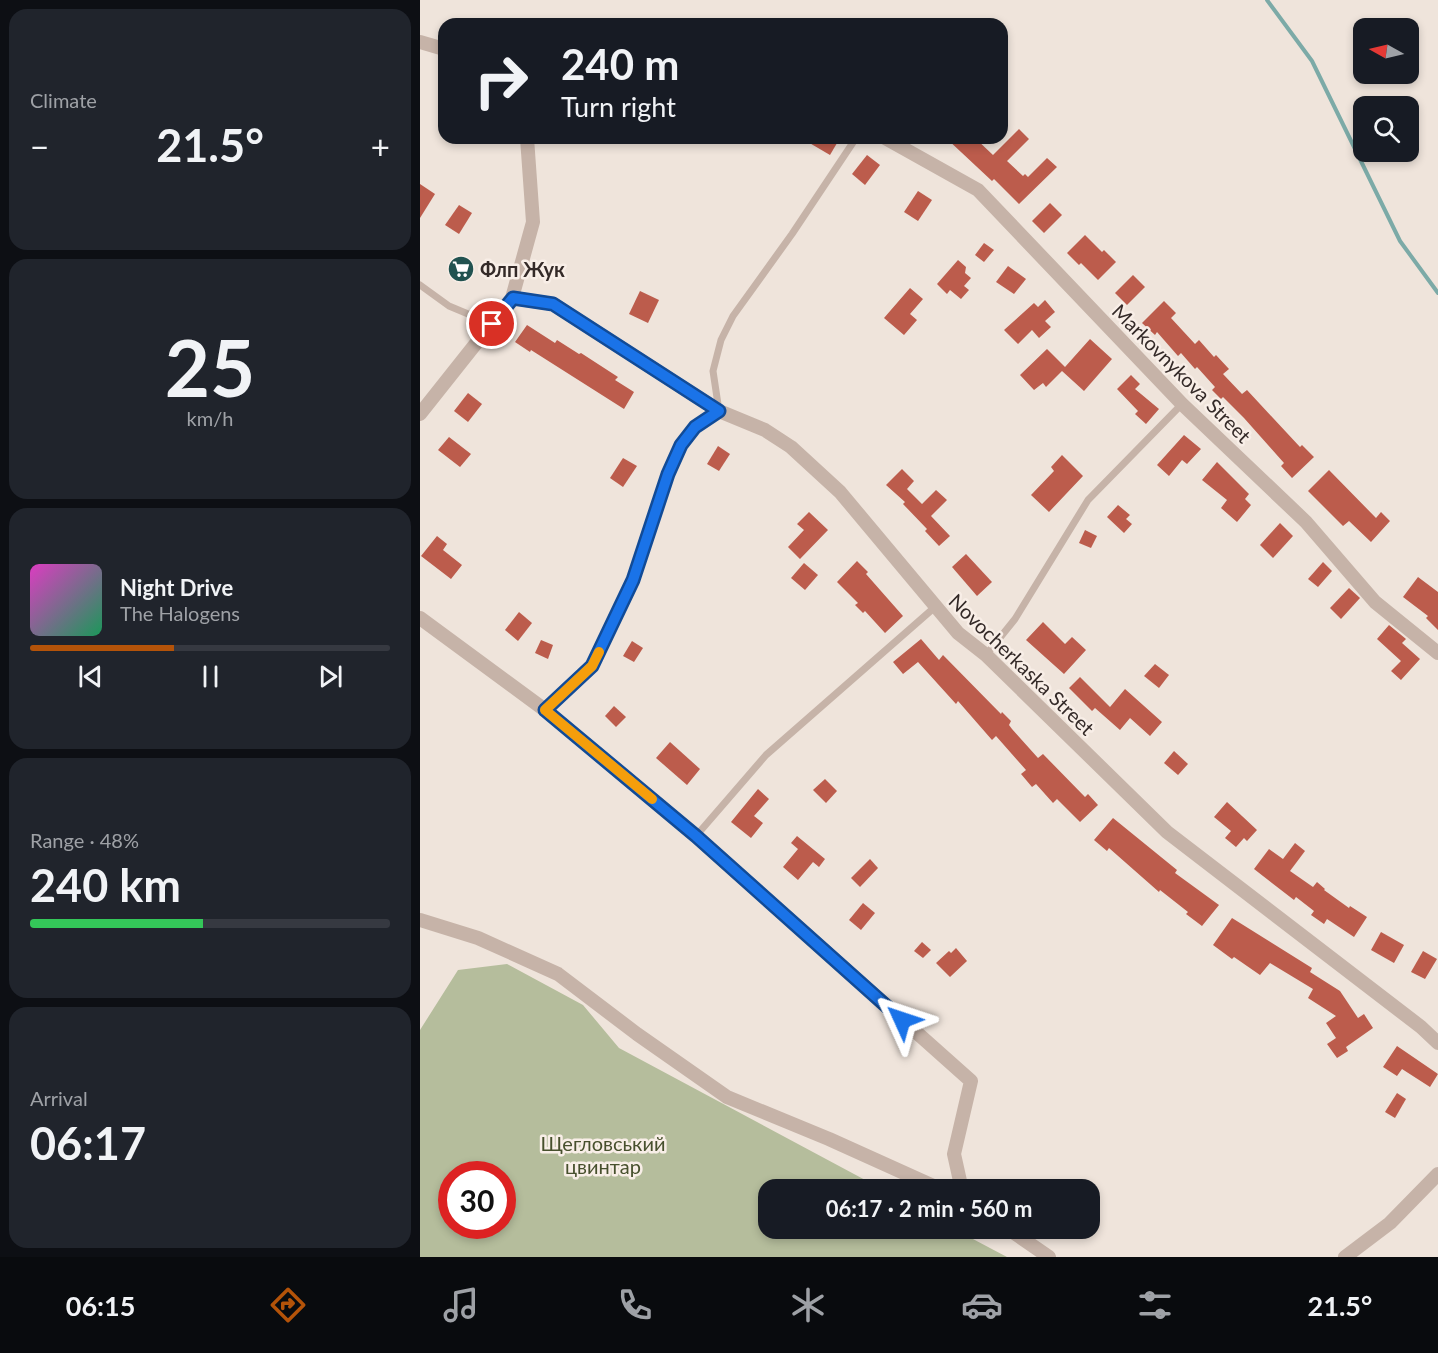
<!DOCTYPE html>
<html lang="en">
<head>
<meta charset="utf-8">
<style>
  body { margin:0; font-family:Lato,sans-serif; background:#20242c; color:#f1f3f6; height:100vh; display:flex; flex-direction:column; font-size:22px; white-space:nowrap }
  * { box-sizing:border-box; margin:0 }
  p { font-size:20px; color:#9ea1a6 }
  .icon { flex:none; width:33px; height:33px; fill:none; stroke:currentColor; stroke-width:2; stroke-linecap:round; stroke-linejoin:round }
  .map { position:relative; flex:1; overflow:hidden }
  .drawer { display:flex; flex-direction:column; gap:9px; padding:9px; background:#0d0f14; width:420px }
  .drawer>* { flex:none }
  .banner { position:absolute; left:18px; top:18px; width:570px; height:126px; border-radius:18px; box-shadow:0 3px 9px #0003; background:#171b24; color:#f1f3f6; overflow:hidden }
  .needle { width:39px; rotate:278deg }
  .fabs { position:absolute; left:933px; top:18px; display:grid; gap:12px }
  .fabs a { display:grid; place-items:center; width:66px; height:66px; border-radius:12px; background:#171b24; box-shadow:0 3px 9px #0003; font-size:30px }
  .speed { position:absolute; left:18px; top:1161px; display:flex; gap:12px; font-size:30px; font-weight:700; text-align:center }
  .speed>* { display:grid; place-content:center; width:78px; height:78px; border-radius:50%; background:#171b24; box-shadow:0 3px 9px #0003; line-height:1 }
  .speed .limit { border:9px solid #d22; background:#fff; color:#111 }
  .pin { position:absolute; display:grid; place-items:center; width:51px; height:51px; color:#fff; margin:-26px; border:3px solid #fff; border-radius:50%; box-shadow:0 2px 6px #0007 }
  .me { position:absolute; width:66px; margin:-33px; rotate:312deg; stroke-linejoin:round; filter:drop-shadow(0 0 4px #0008) }
  .turn { display:flex; align-items:center; gap:21px; height:126px; padding:0 24px; font-size:27px }
  .turn .icon { width:78px; height:78px; stroke-width:2.5 }
  .turn b { display:block; font-size:42px; line-height:51px }
  .big { font-size:45px; font-weight:700; line-height:1.1 }
  .drawer .widget { flex:1; display:flex; flex-direction:column; justify-content:center; gap:9px; min-width:0; padding:0 21px; border-radius:18px; background:#20242c }
  .drawer .dial { align-items:center; gap:0 }
  .dial b { font-size:78px; line-height:1 }
  .song { display:flex; align-items:center; gap:18px }
  .cover { width:72px; height:72px; border-radius:9px; background:linear-gradient(135deg,hsl(310 70% 55%),hsl(150 70% 35%)) }
  .played { height:6px; border-radius:3px; background:linear-gradient(90deg,#b45309 40%,#363941 40%) }
  .keys { display:flex; justify-content:space-around; direction:ltr }
  .heat { display:flex; justify-content:space-between; align-items:center; font-size:33px; direction:ltr }
  .charge { height:9px; border-radius:4px; background:linear-gradient(90deg,#34c759 48%,#363941 0) }
  .trip { position:absolute; left:338px; top:1179px; width:342px; height:60px; border-radius:18px; background:#171b24; box-shadow:0 3px 9px #0003; font-weight:700; line-height:60px; text-align:center }
  .tab-bar { display:flex; height:96px; justify-content:space-around; align-items:center; background:#090b0e; color:#9ea1a6 }
  .tab-bar .icon { width:42px; height:42px }
  .tab-bar .selected { color:#b45309 }
  .tab-bar b { font-size:27px; color:#f1f3f6 }
  main { display:flex; flex:1; min-height:0 }
  .map>svg:first-child { display:block }
  .green { fill:#b5bd9c; fill-rule:evenodd }
  .lines { fill:none; stroke-linecap:round; stroke-linejoin:round }
  .stream { stroke:#7caaa7; stroke-width:4 }
  .building { fill:#bc5c4c }
  .lane { stroke:#c6b3a8; stroke-width:7 }
  .street { stroke:#c6b3a8; stroke-width:14 }
  .route-casing { stroke:#114b97; stroke-width:15 }
  .route { stroke:#1a73e8; stroke-width:10 }
  .slow { stroke:#f59e0b; stroke-width:10 }
  .labels { text-anchor:middle; dominant-baseline:central; stroke-width:5; stroke-linejoin:round; paint-order:stroke }
  .poi-label { font-size:20px; font-weight:bold; fill:#342a28; stroke:#f8eee7; text-anchor:start }
  .street-label { font-size:20px; fill:#342a28; stroke:#f8eee7 }
  .park-label { font-size:20px; fill:#47502d; stroke:#f8eee7 }
</style>
</head>
<body>
<main>
<section class="drawer">
<div class="widget"><p>Climate</p>
<div class="heat"><a>−</a><b class="big">21.5°</b><a>+</a></div>
</div>
<div class="widget dial"><b>25</b><p>km/h</p></div>
<div class="widget">
<div class="song"><i class="cover"></i><div><b>Night Drive</b><p>The Halogens</p></div></div>
<div class="played"></div>
<div class="keys"><svg class="icon" aria-label="previous" viewBox="0 0 24 24"><path d="M18 5L8 12l10 7zM5 5v14"/></svg><svg class="icon" aria-label="pause" viewBox="0 0 24 24"><path d="M8 5v14M16 5v14"/></svg><svg class="icon" aria-label="next" viewBox="0 0 24 24"><path d="M6 5l10 7-10 7zM19 5v14"/></svg></div>
</div>
<div class="widget"><p>Range · 48%</p><b class="big">240 km</b><div class="charge"></div></div>
<div class="widget"><p>Arrival</p><b class="big">06:17</b></div>
</section>
<div class="map">
<svg width="1018" height="1257" viewBox="0 0 1018 1257">
  <rect width="100%" height="100%" fill="#efe4db"/>
  <path class="green" d="M87,964L163,1005L199,1048L462,1189L348,1190V1228L534,1229L587,1257H0V1030L38,970ZM32,1174H82V1226H32Z"/>
  <g class="lines">
    <polyline class="stream" points="847,0 892,61 980,241 1018,293"/>
  </g>
  <g class="building">
    <polygon points="599,129 609,139 587,161 603,176 605,174 608,177 627,158 637,167 599,204 574,179 572,181 526,138 555,138 573,155"/>
    <polygon points="381,138 420,138 410,155"/>
    <polygon points="447,155 460,165 445,185 432,174"/>
    <polygon points="0,184 15,194 0,218"/>
    <polygon points="498,191 512,200 498,221 484,212"/>
    <polygon points="630,203 642,215 624,233 612,221"/>
    <polygon points="39,205 52,213 39,234 25,225"/>
    <polygon points="665,235 682,252 684,250 696,262 678,280 661,263 659,265 647,253"/>
    <polygon points="564,243 574,250 564,262 555,255"/>
    <polygon points="538,260 546,267 545,273 551,278 544,286 549,290 541,299 530,290 527,294 517,284"/>
    <polygon points="588,266 606,279 594,294 576,282"/>
    <polygon points="713,275 725,287 707,305 695,293"/>
    <polygon points="490,288 503,299 490,314 497,320 484,335 464,318"/>
    <polygon points="220,291 239,300 228,323 209,314"/>
    <polygon points="625,300 635,312 625,321 631,327 619,338 612,330 598,344 584,330 614,303 618,307"/>
    <polygon points="744,301 756,313 751,318 775,344 779,340 794,357 796,355 809,369 803,374 822,394 827,390 880,447 882,445 894,457 872,478 861,466 864,463 824,418 803,397 801,399 792,390 795,387 777,367 775,369 761,353 758,356 737,332 735,335 722,323"/>
    <polygon points="107,325 135,343 137,340 159,354 161,353 198,377 195,380 214,392 204,409 111,350 110,352 95,342"/>
    <polygon points="670,339 692,359 664,391 642,371 626,387 623,383 614,390 600,375 627,349 645,367"/>
    <polygon points="711,375 720,384 715,389 739,409 726,424 715,414 718,411 697,389"/>
    <polygon points="48,393 62,404 48,422 34,411"/>
    <polygon points="764,435 781,449 767,464 762,460 749,476 737,465"/>
    <polygon points="29,437 51,454 40,467 18,450"/>
    <polygon points="298,446 310,454 299,471 287,464"/>
    <polygon points="642,455 663,476 629,512 611,495 634,471 631,467"/>
    <polygon points="203,458 217,466 203,487 190,478"/>
    <polygon points="797,462 829,494 825,499 831,505 817,522 801,508 807,500 782,480"/>
    <polygon points="482,469 494,481 487,489 502,504 516,490 527,500 511,516 530,536 519,546 505,531 507,529 483,504 485,502 466,485"/>
    <polygon points="909,470 956,518 961,512 970,521 951,542 929,521 923,526 888,491"/>
    <polygon points="698,505 710,515 706,519 712,524 704,533 687,517"/>
    <polygon points="389,512 408,530 380,559 368,547 384,530 377,524"/>
    <polygon points="860,523 873,536 853,558 840,545"/>
    <polygon points="665,530 677,536 671,548 659,543"/>
    <polygon points="17,536 27,544 23,550 42,565 31,579 1,556"/>
    <polygon points="546,554 572,582 557,596 532,567"/>
    <polygon points="437,561 448,572 446,574 483,616 465,633 445,611 443,613 435,605 438,603 417,582"/>
    <polygon points="903,562 912,571 898,587 888,579"/>
    <polygon points="384,563 398,575 385,590 371,578"/>
    <polygon points="998,577 1018,592 1018,630 1006,618 1008,616 983,597"/>
    <polygon points="929,588 940,598 921,619 910,608"/>
    <polygon points="99,612 112,623 98,641 85,630"/>
    <polygon points="623,622 645,644 652,637 666,650 644,674 606,640"/>
    <polygon points="969,625 986,639 982,643 1000,659 981,680 971,671 981,661 957,639"/>
    <polygon points="501,639 519,660 523,655 581,714 582,712 591,721 589,725 592,729 618,758 623,754 665,797 668,794 678,805 660,822 637,799 633,803 616,784 612,787 601,774 606,770 576,736 572,740 538,701 536,704 498,662 483,674 473,662"/>
    <polygon points="121,640 133,645 128,659 115,653"/>
    <polygon points="212,641 223,648 214,662 203,656"/>
    <polygon points="735,664 749,675 739,688 724,676"/>
    <polygon points="660,677 690,707 705,689 742,722 730,736 710,718 700,730 675,708 672,711 649,688"/>
    <polygon points="194,706 206,717 196,727 185,716"/>
    <polygon points="250,742 280,769 267,785 236,758"/>
    <polygon points="754,751 768,764 758,775 744,763"/>
    <polygon points="405,779 417,791 406,803 393,790"/>
    <polygon points="338,789 349,799 334,816 343,823 331,838 311,822"/>
    <polygon points="807,802 837,830 827,841 824,838 816,847 805,838 811,831 794,817"/>
    <polygon points="693,818 757,870 755,873 799,905 782,926 766,914 768,912 740,890 739,892 689,848 687,851 674,840"/>
    <polygon points="377,836 405,859 399,867 393,862 378,880 363,867 378,849 371,843"/>
    <polygon points="875,843 885,851 870,871 893,887 897,882 905,889 904,890 929,908 930,906 947,917 934,937 907,919 904,924 891,915 894,911 876,897 874,900 834,869 849,849 863,859"/>
    <polygon points="450,859 458,868 440,887 431,878"/>
    <polygon points="443,903 455,913 441,930 429,920"/>
    <polygon points="812,918 892,968 890,972 920,991 938,1018 944,1014 953,1028 926,1047 928,1051 917,1058 907,1044 916,1038 906,1023 916,1016 888,998 893,989 850,963 840,975 814,957 812,959 793,945"/>
    <polygon points="961,932 984,945 974,963 951,950"/>
    <polygon points="502,942 511,950 503,958 494,951"/>
    <polygon points="536,948 547,961 530,977 516,963 529,951 531,953"/>
    <polygon points="1003,951 1017,959 1005,979 991,972"/>
    <polygon points="977,1046 1018,1074 1010,1087 982,1069 977,1076 963,1067"/>
    <polygon points="977,1093 986,1099 975,1118 965,1112"/>
  </g>
  <g class="lines">
    <g class="lane">
      <polyline points="0,285 29,306 72,324"/>
      <polyline points="566,655 595,619 668,500 762,404"/>
      <polyline points="125,710 173,666 213,580 248,474 260,445 275,427 299,411 293,371 301,340 313,316 372,234 436,138"/>
      <polyline points="276,836 346,755 515,607"/>
    </g>
    <g class="street">
      <polyline points="0,42 24,49"/>
      <polyline points="465,138 558,190 762,404 886,522 955,602 1018,653"/>
      <polyline points="92,298 133,304 299,411 345,430 371,447 420,492 538,633 566,655 747,832 1001,1027 1018,1043"/>
      <polyline points="0,414 92,298 113,222 107,138"/>
      <polyline points="0,618 125,710 276,836 551,1081 534,1154 542,1190"/>
      <polyline points="0,920 58,938 138,974 217,1034 307,1097 409,1139 522,1190"/>
      <polyline points="587,1228 629,1257"/>
      <polyline points="925,1257 970,1223 1018,1174"/>
    </g>
  </g>
  <g class="lines">
    <defs>
      <polyline id="route" points="72,324 93,298 133,304 299,411 275,427 261,445 248,474 213,580 172,666 125,710 276,836 482,1020"/>
    </defs>
    <use href="#route" class="route-casing"/>
    <use href="#route" class="route"/>
    <polyline class="slow" points="179,652 172,666 125,710 232,799"/>
  </g>
  <defs>
    <symbol id="supermarket-disc" viewBox="-11 -11 22 22"><circle r="9.5" fill="#215250" stroke="#f8eee7"/><path d="M-6-5.5h2.5l.6 2H6L4.5 2H-2.5L-4.4-4H-6ZM-1.5 3.2a1.3 1.3 0 1 0 .1 0ZM3 3.2a1.3 1.3 0 1 0 .1 0Z" fill="#fff"/></symbol>
  </defs>
  <g fill-rule="evenodd">
    <use href="#supermarket-disc" x="26" y="254" width="30" height="30"/>
  </g>
  <g class="labels">
    <g class="poi-label">
      <text x="60" y="269">Флп Жук</text>
    </g>
    <g class="street-label">
      <text transform="translate(762 373) rotate(45)">Markovnykova Street</text>
      <text transform="translate(602 664) rotate(44)">Novocherkaska Street</text>
    </g>
    <g class="park-label">
      <text x="183" y="1143">Щегловський<tspan x="183" dy="23">цвинтар</tspan></text>
    </g>
  </g>
</svg>
<div class="fabs">
<a><svg class="needle" viewBox="-14 -14 28 28"><path d="M0-13l5 13h-10z" fill="#e53935"/><path d="M0 13l5-13h-10z" fill="#9ea1a6"/></svg></a>
<a><svg class="icon" aria-label="search" viewBox="0 0 24 24"><circle cx="10" cy="10" r="6"/><path d="M15 15l6 6"/></svg></a>
</div>
<div class="speed"><div class="limit">30</div></div>
<div class="pin" style="left:72px;top:324px;background:#d93025"><svg class="icon" aria-label="arrive" viewBox="0 0 24 24"><path d="M6 21V4h12l-3 4 3 4H6"/></svg></div>
<svg class="me" style="left:482px;top:1020px" viewBox="-20 -20 40 40"><path d="M0-17L14 15 0 8-14 15z" fill="#1a73e8" stroke="#fff" stroke-width="4"/></svg>
<div class="trip">06:17 · 2 min · 560 m</div>
<div class="banner">
<div class="turn"><svg class="icon" aria-label="right" viewBox="0 0 24 24"><path d="M7 20v-9h11M14 6l5 5-5 5"/></svg><div><b>240 m</b>Turn right</div></div>
</div>
</div>
</main>
<nav class="tab-bar">
<b>06:15</b>
<svg class="icon selected" aria-label="directions" viewBox="0 0 24 24"><path d="M12 3l9 9-9 9-9-9zM9 14v-3h6M13 9l2 2-2 2"/></svg>
<svg class="icon" aria-label="music" viewBox="0 0 24 24"><path d="M9 18V5l10-2v13"/><circle cx="6" cy="18" r="3"/><circle cx="16" cy="16" r="3"/></svg>
<svg class="icon" aria-label="phone" viewBox="0 0 24 24"><path d="M5 4h4l2 5-3 2q2 4 5 5l2-3 5 2v4C11 20 4 13 5 4z"/></svg>
<svg class="icon" aria-label="climate" viewBox="0 0 24 24"><path d="M12 3v18M4 7l16 10M4 17L20 7"/></svg>
<svg class="icon" aria-label="car" viewBox="0 0 24 24"><path d="M5 17H2v-5l4-1 3-4h7l3 4 3 1v5h-3M9 17h6M6 11h13"/><circle cx="7" cy="17" r="2"/><circle cx="17" cy="17" r="2"/></svg>
<svg class="icon" aria-label="filters" viewBox="0 0 24 24"><path d="M4 7h16M4 17h16"/><circle cx="9" cy="7" r="2"/><circle cx="15" cy="17" r="2"/></svg>
<b>21.5°</b>
</nav>
</body>
</html>
